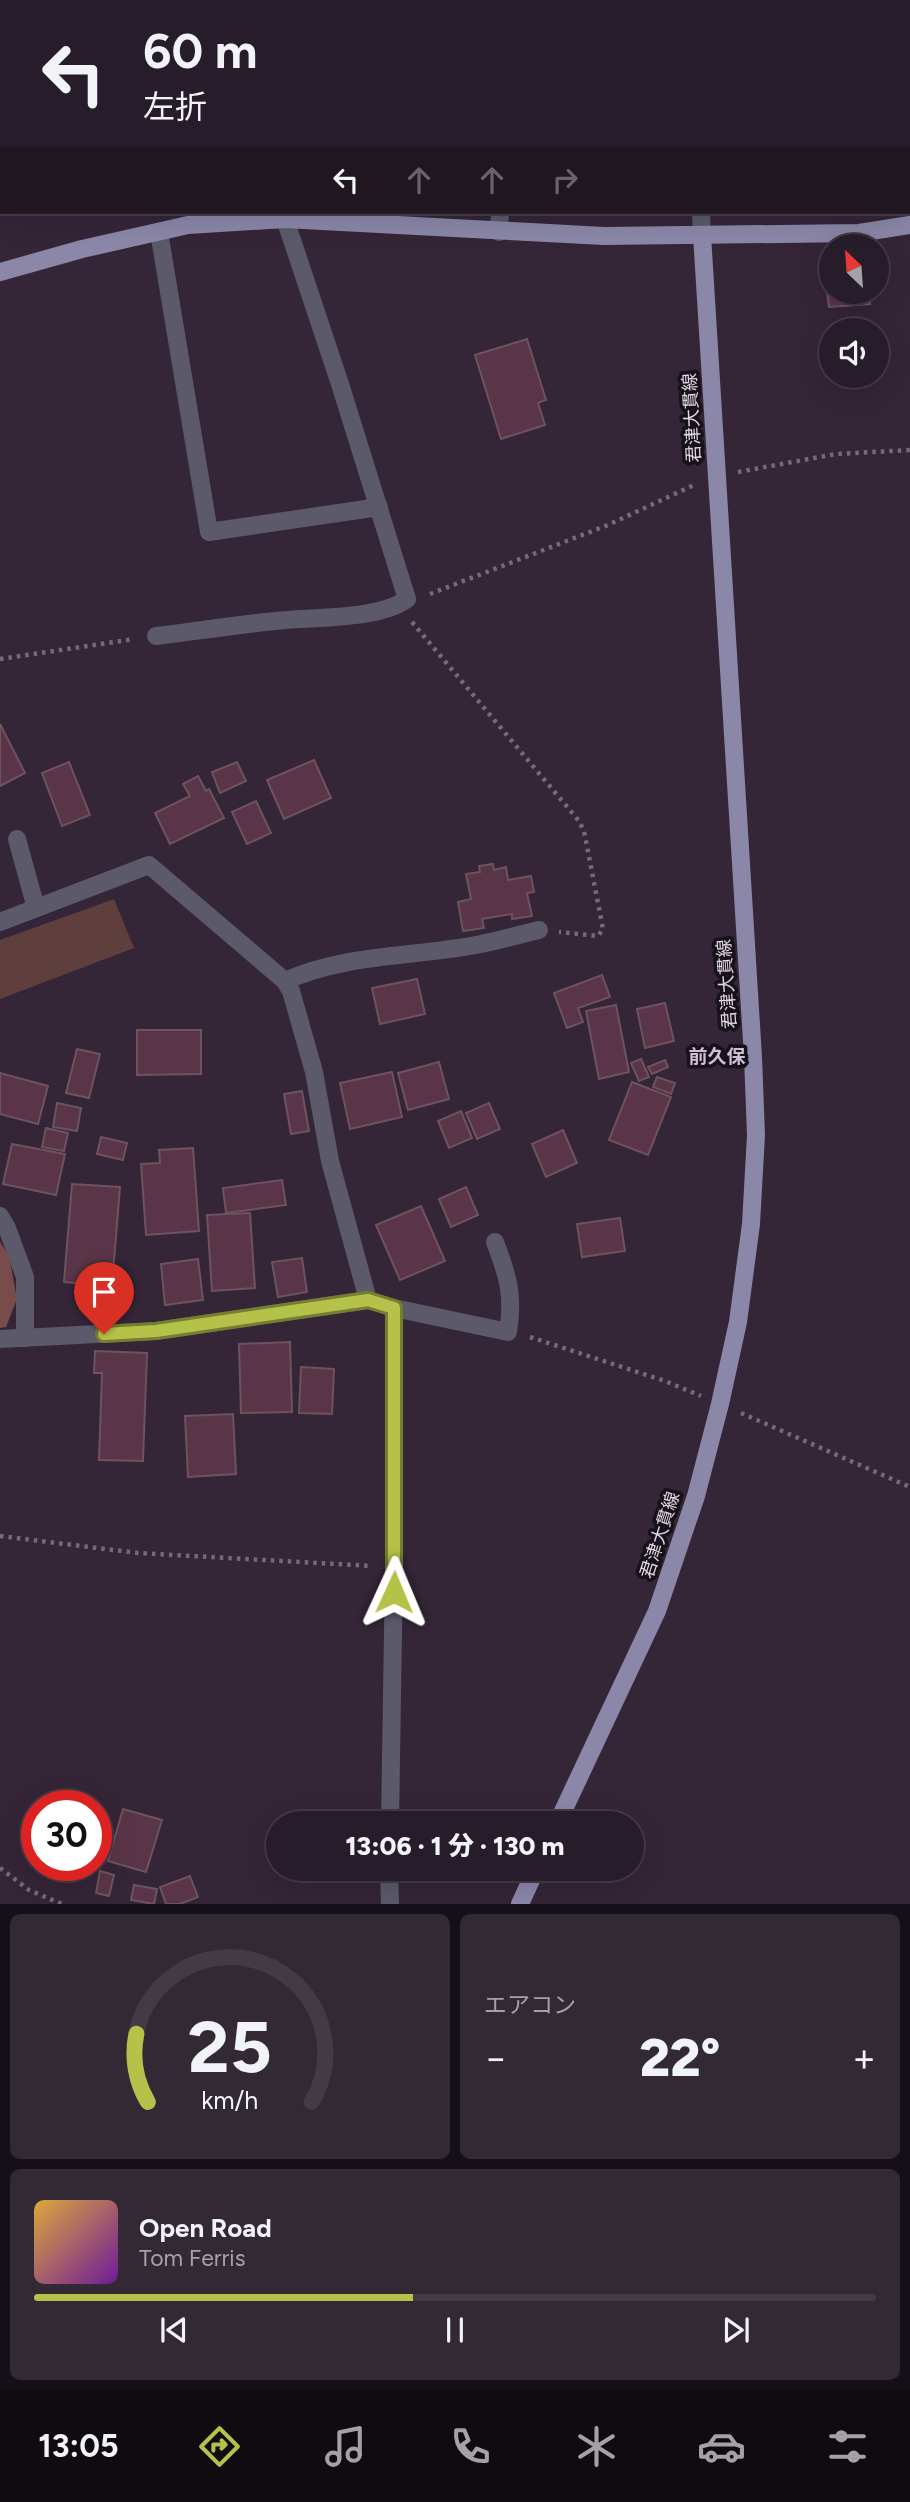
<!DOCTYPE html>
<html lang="ja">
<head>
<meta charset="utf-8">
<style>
  body { margin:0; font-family:Figtree,"Noto Sans JP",sans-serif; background:#332935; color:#f1f3f6; height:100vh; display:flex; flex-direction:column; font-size:26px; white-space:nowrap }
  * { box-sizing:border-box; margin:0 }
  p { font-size:23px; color:#a4a1a8 }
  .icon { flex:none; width:38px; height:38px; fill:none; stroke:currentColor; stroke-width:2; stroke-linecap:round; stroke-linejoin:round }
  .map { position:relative; height:1904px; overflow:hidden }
  .sheet { display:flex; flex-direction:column; gap:10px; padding:10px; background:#150f17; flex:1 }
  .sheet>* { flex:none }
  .top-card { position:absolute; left:0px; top:0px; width:910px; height:214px; box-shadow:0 7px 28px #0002,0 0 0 2px #433a46; background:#271c29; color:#f1f3f6; overflow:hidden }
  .needle { width:46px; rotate:335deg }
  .controls { position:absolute; left:819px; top:234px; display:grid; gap:14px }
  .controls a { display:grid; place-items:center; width:70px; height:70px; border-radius:50%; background:#271c29; box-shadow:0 7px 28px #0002,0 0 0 2px #433a46; font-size:35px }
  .speed { position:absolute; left:21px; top:1790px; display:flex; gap:14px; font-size:35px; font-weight:700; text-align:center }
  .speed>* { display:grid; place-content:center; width:91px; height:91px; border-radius:50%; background:#271c29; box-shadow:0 7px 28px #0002,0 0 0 2px #433a46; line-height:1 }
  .speed .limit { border:10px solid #d22; background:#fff; color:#111 }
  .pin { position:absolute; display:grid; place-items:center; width:60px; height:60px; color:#fff; margin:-72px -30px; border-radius:50% 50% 50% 0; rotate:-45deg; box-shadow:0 0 7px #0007 }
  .pin .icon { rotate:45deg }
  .me { position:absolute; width:77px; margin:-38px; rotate:1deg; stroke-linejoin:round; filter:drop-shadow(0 0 5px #0008) }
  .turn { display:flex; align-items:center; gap:24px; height:147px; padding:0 28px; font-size:32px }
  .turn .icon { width:91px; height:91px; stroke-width:2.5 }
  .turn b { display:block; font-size:49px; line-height:60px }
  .lanes { display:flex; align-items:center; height:66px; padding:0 28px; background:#0003; justify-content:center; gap:35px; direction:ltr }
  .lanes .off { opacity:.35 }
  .big { font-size:52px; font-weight:800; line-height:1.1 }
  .sheet .tile { flex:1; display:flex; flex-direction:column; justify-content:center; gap:10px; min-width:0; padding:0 24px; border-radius:10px; background:#332935 }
  .sheet .dial { align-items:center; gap:0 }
  .dial svg { height:182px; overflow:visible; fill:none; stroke:#433a46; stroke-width:7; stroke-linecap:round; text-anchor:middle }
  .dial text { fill:#f1f3f6; stroke:none }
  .song { display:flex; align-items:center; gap:21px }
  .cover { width:84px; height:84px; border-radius:10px; background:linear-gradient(135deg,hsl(40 70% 55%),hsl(280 70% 35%)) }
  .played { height:7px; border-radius:4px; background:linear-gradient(90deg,#b5c249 45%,#433a46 45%) }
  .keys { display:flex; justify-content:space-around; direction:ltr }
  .heat { display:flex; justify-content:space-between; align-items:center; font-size:38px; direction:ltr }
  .sheet .tiles { flex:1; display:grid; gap:10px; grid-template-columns:1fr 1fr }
  .tile:last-child { grid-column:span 2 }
  .trip { position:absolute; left:266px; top:1811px; width:378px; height:70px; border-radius:35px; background:#271c29; box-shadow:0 7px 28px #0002,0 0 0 2px #433a46; font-weight:800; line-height:70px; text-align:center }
  .tab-bar { display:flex; height:112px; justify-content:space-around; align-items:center; background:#100b10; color:#a4a1a8 }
  .tab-bar .icon { width:49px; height:49px }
  .tab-bar .on { color:#b5c249 }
  .tab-bar b { font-size:32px; color:#f1f3f6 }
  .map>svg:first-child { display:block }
  .green { fill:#5e3f3e }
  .forest { fill:#774c4a }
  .building { fill:#5a3547; stroke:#6d535e; stroke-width:2 }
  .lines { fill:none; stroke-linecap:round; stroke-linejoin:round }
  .path { stroke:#766979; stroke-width:4.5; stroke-dasharray:3.5 5; stroke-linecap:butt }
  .minor { stroke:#5b596a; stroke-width:18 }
  .major { stroke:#8a87a8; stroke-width:18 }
  .route-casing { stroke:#767e2f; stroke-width:18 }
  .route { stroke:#b5c249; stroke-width:12 }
  .labels { text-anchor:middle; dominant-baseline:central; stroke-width:7; stroke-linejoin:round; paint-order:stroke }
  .street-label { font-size:18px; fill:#e1d7e4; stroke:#171119 }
  .neighbourhood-label { font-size:19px; font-weight:bold; fill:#d1bdd5; stroke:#171119 }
</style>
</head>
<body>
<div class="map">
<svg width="910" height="1904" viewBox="0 0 910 1904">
  <rect width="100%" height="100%" fill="#342537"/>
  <polygon class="green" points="114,899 134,948 0,999 0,940"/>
  <polygon class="forest" points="0,1242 9,1256 17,1299 6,1327 0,1328"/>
  <g class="building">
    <polygon points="831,277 831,292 869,292 870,304 829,307 825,278"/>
    <polygon points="527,339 546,400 538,403 545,425 501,439 475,355"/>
    <polygon points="0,724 25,773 0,786"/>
    <polygon points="314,760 331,798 284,819 267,780"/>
    <polygon points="69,762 90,815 62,826 42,773"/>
    <polygon points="237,762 246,781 220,793 212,772"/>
    <polygon points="198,776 206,791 209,789 224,818 170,844 155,813 190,796 183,784"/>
    <polygon points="256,801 271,833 247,844 232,812"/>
    <polygon points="493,864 494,870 506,867 508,880 531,876 534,892 527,893 532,916 512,919 512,914 482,919 484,928 463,931 458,902 471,899 466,874 480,872 479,866"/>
    <polygon points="602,975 610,997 578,1008 583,1022 567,1028 554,993"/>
    <polygon points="417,979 425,1014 380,1024 372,988"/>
    <polygon points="665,1003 674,1041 645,1048 637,1009"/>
    <polygon points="616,1005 629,1072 599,1079 586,1011"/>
    <polygon points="137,1030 201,1030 201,1074 137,1075"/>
    <polygon points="77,1049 100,1054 89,1098 66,1093"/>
    <polygon points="641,1059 649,1077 639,1081 631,1063"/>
    <polygon points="665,1060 668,1067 652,1074 648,1067"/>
    <polygon points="439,1062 449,1099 408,1110 398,1073"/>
    <polygon points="392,1072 402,1117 350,1129 340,1083"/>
    <polygon points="0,1073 48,1086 38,1124 0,1114"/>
    <polygon points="657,1077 675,1083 671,1094 653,1087"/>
    <polygon points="632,1082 671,1097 648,1155 609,1140"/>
    <polygon points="302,1091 309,1131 291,1134 284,1094"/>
    <polygon points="57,1103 81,1108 77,1131 53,1127"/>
    <polygon points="489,1103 500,1129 477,1139 466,1113"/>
    <polygon points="461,1111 472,1138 449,1148 438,1121"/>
    <polygon points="46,1128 68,1133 64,1151 42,1147"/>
    <polygon points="563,1130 577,1163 546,1177 532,1144"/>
    <polygon points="101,1137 127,1143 123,1160 97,1154"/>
    <polygon points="12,1144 65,1154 56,1195 3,1184"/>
    <polygon points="193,1148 199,1231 146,1235 141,1164 160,1163 159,1150"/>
    <polygon points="282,1180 286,1205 226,1213 223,1188"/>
    <polygon points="72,1184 120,1187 112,1286 64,1282"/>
    <polygon points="466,1187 478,1215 451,1227 439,1199"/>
    <polygon points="421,1206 445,1261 400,1280 376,1225"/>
    <polygon points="250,1213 255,1288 212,1291 207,1215"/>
    <polygon points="620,1218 625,1251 582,1257 577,1224"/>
    <polygon points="302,1258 307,1292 278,1297 272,1262"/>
    <polygon points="198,1259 203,1300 165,1305 161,1264"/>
    <polygon points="290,1342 292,1412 241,1413 239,1344"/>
    <polygon points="95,1351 147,1353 143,1461 99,1460 102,1373 94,1373"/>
    <polygon points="301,1367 334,1369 332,1414 299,1413"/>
    <polygon points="233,1414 236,1474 188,1477 185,1416"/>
    <polygon points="123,1809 162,1820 146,1872 108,1861"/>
    <polygon points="100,1871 114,1875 109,1896 96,1893"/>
    <polygon points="190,1876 198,1897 180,1904 166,1904 160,1887"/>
    <polygon points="134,1885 157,1889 154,1904 131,1900"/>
  </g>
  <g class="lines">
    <g class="path">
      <polyline points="194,0 196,2"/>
      <polyline points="908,173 910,173"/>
      <polyline points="738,472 836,454 910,450"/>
      <polyline points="430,594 608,525 696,484"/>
      <polyline points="412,622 579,821 584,831 603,929 598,936 559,932"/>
      <polyline points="0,659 134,639"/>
      <polyline points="530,1337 665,1381 701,1396"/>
      <polyline points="741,1413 910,1487"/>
      <polyline points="0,1536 138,1553 372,1566"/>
      <polyline points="0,1868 29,1890 62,1904"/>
    </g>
    <g class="minor">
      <polyline points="40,0 41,2"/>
      <polyline points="692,2 692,0"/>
      <polyline points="701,212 702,235"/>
      <polyline points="159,232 209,532 379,507"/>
      <polyline points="499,232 500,212"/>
      <path d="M156,636C196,631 235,625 275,621C311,617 379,620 407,599L340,384L285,219"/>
      <polyline points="17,839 36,908"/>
      <polyline points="0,922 149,865 285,981 291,991 314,1072 330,1161 368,1300"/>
      <path d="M285,981C345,954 412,957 476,945C497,941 518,935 539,930"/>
      <polyline points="0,1216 7,1228 25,1277 25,1338"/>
      <path d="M0,1339L156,1331L368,1300L394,1308L508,1332C514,1296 508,1276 495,1242"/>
      <polyline points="390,1824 394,1567 394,1308"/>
      <polyline points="389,1869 390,1904"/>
    </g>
    <g class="major">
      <polyline points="0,272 82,249 188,225 285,219 604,236 859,233 910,225"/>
      <polyline points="557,1824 657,1611 696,1496 720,1404 738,1322 751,1224 756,1135 753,1057 702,235"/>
      <polyline points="520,1904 536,1869"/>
    </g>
  </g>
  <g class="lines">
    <defs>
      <polyline id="route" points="104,1334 156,1331 368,1300 394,1308 394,1592"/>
    </defs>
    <use href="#route" class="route-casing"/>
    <use href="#route" class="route"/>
  </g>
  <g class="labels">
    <g class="street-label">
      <text transform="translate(692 418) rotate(-93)">君津大貫線</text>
      <text transform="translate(727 984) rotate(-94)">君津大貫線</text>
      <text transform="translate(660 1535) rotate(-72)">君津大貫線</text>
    </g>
    <g class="neighbourhood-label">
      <text x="717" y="1056">前久保</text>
    </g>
  </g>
</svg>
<div class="controls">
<a><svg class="needle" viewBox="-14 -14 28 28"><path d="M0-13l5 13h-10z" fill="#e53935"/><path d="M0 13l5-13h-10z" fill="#a4a1a8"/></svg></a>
<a><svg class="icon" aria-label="sound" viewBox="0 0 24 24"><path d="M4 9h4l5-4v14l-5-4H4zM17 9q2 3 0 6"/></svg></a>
</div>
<div class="speed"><div class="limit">30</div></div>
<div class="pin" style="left:104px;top:1334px;background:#d93025"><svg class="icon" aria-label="arrive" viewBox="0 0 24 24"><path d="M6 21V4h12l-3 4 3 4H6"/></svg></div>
<svg class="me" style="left:394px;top:1592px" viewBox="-20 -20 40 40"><path d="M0-17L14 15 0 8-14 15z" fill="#b5c249" stroke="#fff" stroke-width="4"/></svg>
<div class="trip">13:06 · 1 分 · 130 m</div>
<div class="top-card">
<div class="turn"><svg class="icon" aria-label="left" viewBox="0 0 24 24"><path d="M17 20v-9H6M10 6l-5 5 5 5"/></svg><div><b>60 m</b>左折</div></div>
<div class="lanes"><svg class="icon" aria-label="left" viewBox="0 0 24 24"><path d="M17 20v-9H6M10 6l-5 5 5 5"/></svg><svg class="icon off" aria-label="ahead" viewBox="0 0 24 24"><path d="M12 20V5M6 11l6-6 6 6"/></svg><svg class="icon off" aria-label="ahead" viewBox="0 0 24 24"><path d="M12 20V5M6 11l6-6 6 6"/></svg><svg class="icon off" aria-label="right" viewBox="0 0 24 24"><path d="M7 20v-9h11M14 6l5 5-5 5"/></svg></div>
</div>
</div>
<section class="sheet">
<div class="tiles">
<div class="tile dial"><svg viewBox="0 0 100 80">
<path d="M14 69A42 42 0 1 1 86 69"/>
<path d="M14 69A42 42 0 0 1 9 39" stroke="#b5c249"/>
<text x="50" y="56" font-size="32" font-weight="700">25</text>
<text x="50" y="72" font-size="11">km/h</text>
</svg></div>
<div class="tile"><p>エアコン</p>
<div class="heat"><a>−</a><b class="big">22°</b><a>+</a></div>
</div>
<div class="tile">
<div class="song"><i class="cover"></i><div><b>Open Road</b><p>Tom Ferris</p></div></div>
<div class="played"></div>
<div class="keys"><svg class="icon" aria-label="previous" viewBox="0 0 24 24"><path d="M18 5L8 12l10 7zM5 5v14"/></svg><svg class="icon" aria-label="pause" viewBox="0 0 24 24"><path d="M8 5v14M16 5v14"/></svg><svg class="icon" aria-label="next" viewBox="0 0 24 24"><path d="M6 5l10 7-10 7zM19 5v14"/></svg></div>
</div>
</div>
</section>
<nav class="tab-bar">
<b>13:05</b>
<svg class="icon on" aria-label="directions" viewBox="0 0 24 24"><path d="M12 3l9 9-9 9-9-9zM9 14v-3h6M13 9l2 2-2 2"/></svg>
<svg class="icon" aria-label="music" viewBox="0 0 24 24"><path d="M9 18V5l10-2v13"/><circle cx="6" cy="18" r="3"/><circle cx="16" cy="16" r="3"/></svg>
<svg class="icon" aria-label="phone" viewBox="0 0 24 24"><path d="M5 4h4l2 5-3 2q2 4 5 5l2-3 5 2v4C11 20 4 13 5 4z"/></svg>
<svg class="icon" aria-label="climate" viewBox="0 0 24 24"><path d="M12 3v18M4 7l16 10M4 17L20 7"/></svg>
<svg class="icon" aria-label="car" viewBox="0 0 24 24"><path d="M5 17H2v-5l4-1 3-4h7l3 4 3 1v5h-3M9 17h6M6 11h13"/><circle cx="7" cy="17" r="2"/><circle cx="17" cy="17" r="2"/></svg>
<svg class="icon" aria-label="filters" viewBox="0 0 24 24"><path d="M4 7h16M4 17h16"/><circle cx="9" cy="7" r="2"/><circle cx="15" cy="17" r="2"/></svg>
</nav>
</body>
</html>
